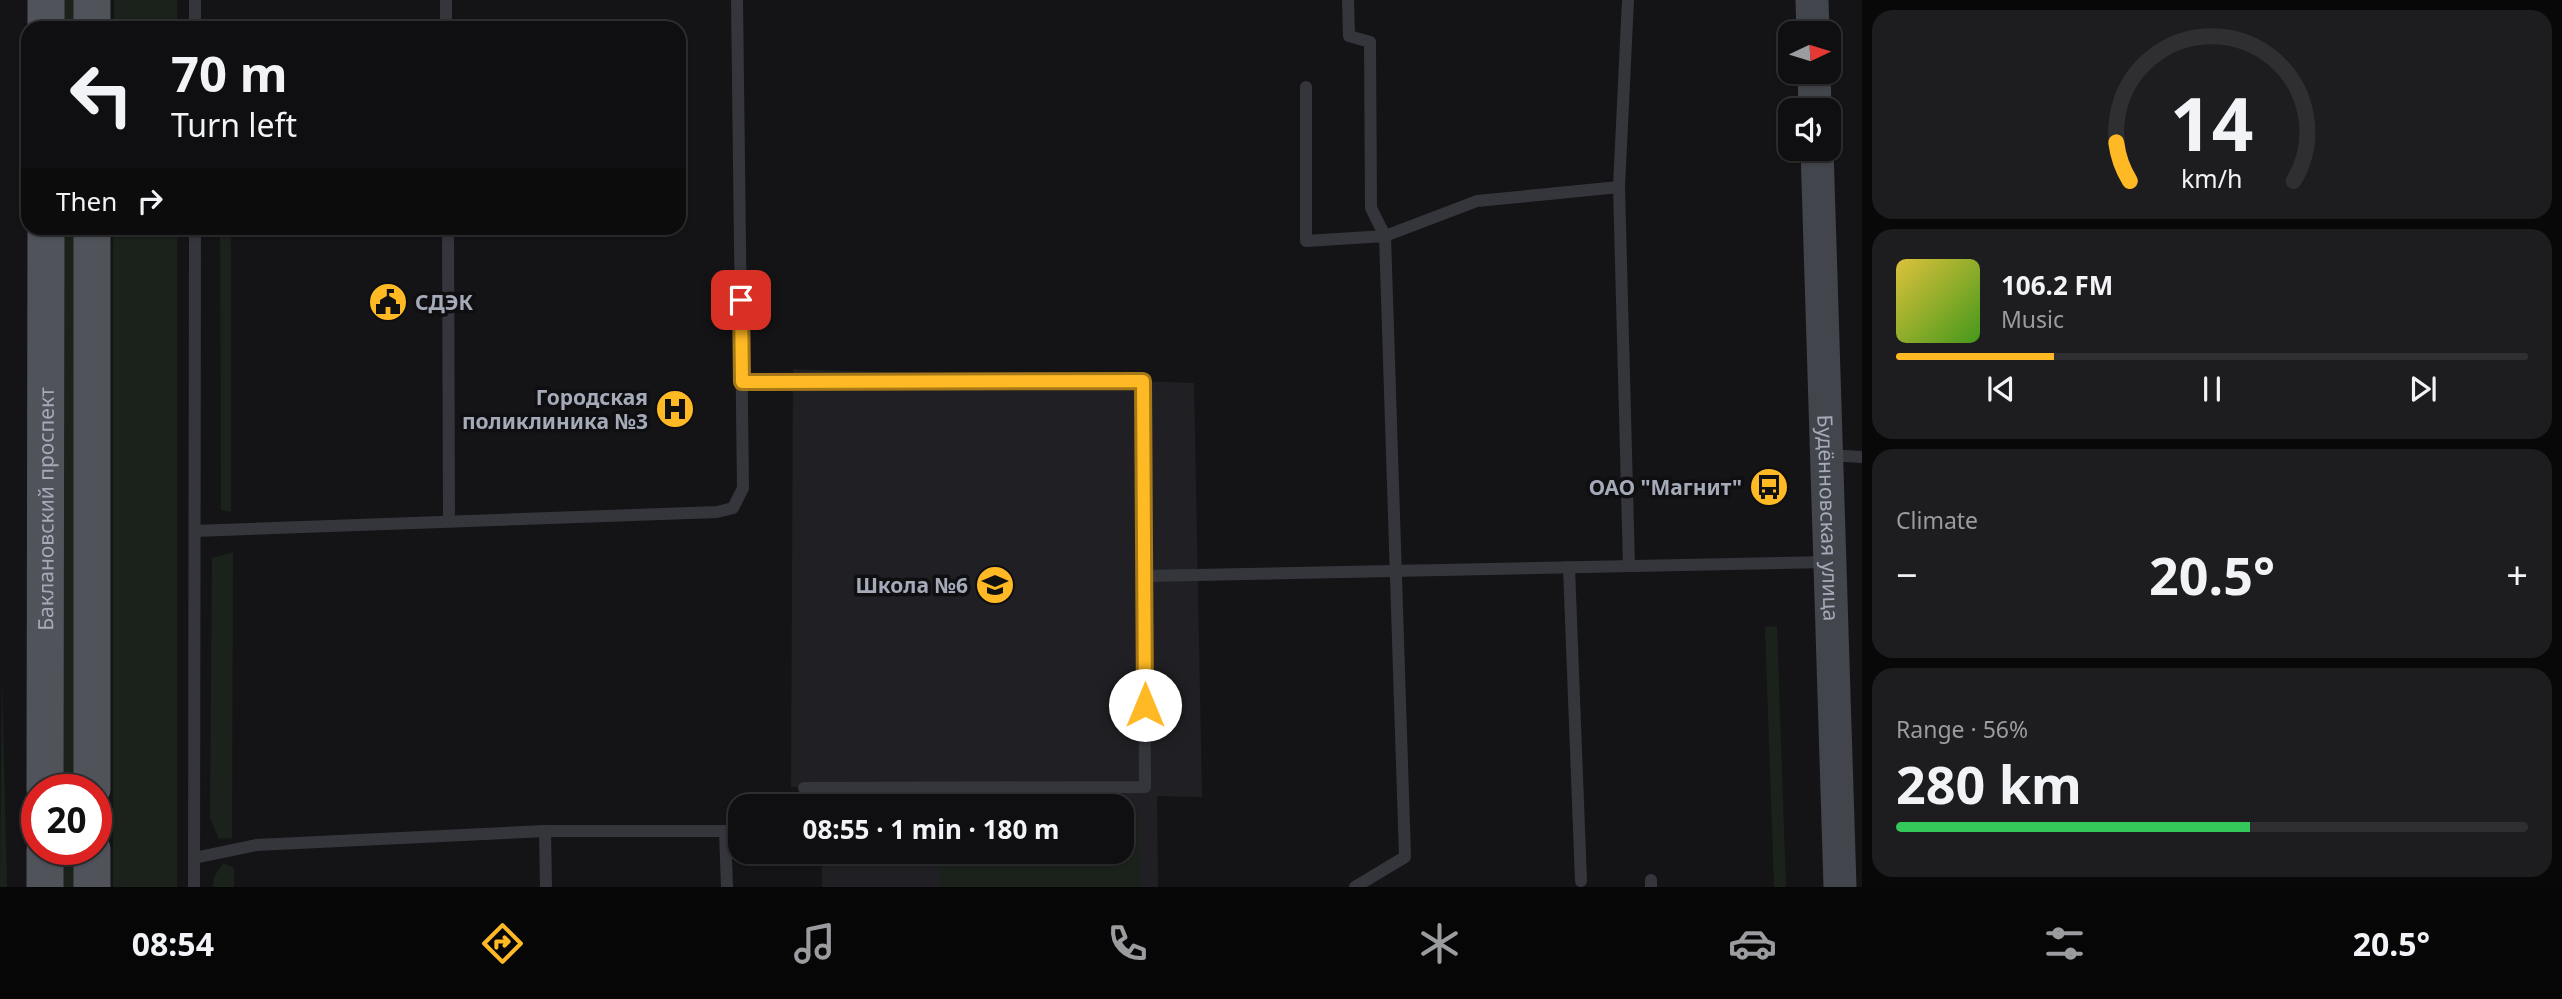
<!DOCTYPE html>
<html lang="en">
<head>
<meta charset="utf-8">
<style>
  body { margin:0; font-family:"Noto Sans",sans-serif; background:#1d1d1f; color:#f1f3f6; height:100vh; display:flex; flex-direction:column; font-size:26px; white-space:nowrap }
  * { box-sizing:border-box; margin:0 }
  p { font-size:23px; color:#9b9c9f }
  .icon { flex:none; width:38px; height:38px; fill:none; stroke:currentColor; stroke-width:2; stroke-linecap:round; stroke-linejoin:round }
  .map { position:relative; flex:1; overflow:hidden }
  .details { display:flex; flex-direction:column; gap:10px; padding:10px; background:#080809; width:700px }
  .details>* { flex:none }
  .banner { position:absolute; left:21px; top:21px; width:665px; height:214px; border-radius:21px; box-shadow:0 2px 5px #0004,0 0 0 2px #2f2f31; background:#0f0f11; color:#f1f3f6; overflow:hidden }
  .needle { width:46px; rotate:86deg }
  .controls { position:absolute; left:1778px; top:21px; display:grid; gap:14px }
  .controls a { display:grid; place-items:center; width:63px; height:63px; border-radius:14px; background:#0f0f11; box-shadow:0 2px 5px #0004,0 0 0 2px #2f2f31; font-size:35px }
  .speed { position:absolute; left:21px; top:774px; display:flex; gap:14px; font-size:35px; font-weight:700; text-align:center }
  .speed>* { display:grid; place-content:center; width:91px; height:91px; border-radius:50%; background:#0f0f11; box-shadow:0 2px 5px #0004,0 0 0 2px #2f2f31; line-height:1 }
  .speed .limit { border:10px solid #d22; background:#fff; color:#111 }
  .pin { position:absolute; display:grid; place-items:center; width:60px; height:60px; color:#fff; margin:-30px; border-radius:14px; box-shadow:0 4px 10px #0006 }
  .me { position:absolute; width:77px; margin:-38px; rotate:0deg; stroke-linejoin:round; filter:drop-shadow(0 0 5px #0008) }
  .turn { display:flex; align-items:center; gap:24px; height:147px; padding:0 35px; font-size:32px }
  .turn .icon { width:91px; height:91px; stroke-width:2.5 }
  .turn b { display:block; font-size:49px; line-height:60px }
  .then { display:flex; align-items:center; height:66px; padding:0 35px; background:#0003; gap:14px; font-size:26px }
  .big { font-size:52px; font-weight:700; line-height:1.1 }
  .details .widget { flex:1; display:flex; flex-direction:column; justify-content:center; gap:10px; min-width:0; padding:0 24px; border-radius:21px; background:#1d1d1f }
  .details .dial { align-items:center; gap:0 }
  .dial svg { height:182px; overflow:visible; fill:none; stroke:#2f2f31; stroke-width:7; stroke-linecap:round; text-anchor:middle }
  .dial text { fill:#f1f3f6; stroke:none }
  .song { display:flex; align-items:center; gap:21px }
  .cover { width:84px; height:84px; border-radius:10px; background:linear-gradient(135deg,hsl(50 70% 55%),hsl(100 70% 35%)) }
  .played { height:7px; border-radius:4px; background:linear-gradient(90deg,#ffb924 25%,#2f2f31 25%) }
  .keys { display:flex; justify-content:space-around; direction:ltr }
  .heat { display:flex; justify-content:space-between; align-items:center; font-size:38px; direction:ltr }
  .charge { height:10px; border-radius:5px; background:linear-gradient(90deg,#34c759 56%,#2f2f31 0) }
  .trip { position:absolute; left:728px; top:794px; width:406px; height:70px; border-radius:21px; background:#0f0f11; box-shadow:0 2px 5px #0004,0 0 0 2px #2f2f31; font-weight:700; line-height:70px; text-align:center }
  .tabs { display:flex; height:112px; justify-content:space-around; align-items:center; background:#060607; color:#9b9c9f }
  .tabs .icon { width:49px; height:49px }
  .tabs .current { color:#ffb924 }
  .tabs b { font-size:32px; color:#f1f3f6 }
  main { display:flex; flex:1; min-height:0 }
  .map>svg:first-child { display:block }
  .built { fill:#202024 }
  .green { fill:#1a221b }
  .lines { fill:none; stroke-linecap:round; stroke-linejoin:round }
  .service { stroke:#35363c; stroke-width:12 }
  .secondary { stroke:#43454c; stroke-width:33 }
  .primary { stroke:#51535b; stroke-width:37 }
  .route-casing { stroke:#a67817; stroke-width:18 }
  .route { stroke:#ffb924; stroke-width:12 }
  .labels { text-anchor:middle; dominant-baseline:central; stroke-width:7; stroke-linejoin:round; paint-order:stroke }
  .poi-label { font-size:21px; font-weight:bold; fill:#a5aab8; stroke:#0f0f12; text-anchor:end }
  .street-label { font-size:21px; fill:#a5aab8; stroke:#0f0f12 }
</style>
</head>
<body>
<main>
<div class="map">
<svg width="1862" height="887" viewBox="0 0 1862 887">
  <rect width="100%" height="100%" fill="#141417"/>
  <polygon class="built" points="793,369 1194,383 1202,797 1157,796 1158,887 822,887 822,852 1122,852 1122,807 823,807 823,788 791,787"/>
  <g class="green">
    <rect x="60" y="0" width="14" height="28"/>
    <rect x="114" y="0" width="63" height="28"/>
    <polygon points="60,228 74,228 75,789 60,789"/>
    <rect x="113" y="228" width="64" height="659"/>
    <polygon points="220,228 231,228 231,512 221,510"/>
    <polygon points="233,552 232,838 219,839 210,818 212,558"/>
    <polygon points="1777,626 1786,887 1774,887 1765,627"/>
    <polygon points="2,675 7,887 0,887"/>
    <polygon points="1138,814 1140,887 941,887 940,852 1122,852 1122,815"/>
    <rect x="60" y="849" width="15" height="38"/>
    <polygon points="223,863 234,868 234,887 213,887 214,877"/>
  </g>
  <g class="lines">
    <g class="service">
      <polyline points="446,0 446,28"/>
      <polyline points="195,28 195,0"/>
      <polyline points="1306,87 1306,241 1385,236 1371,208 1370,42 1349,36 1348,0"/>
      <polyline points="1619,187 1628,0"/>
      <polyline points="448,228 449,521"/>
      <polyline points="742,382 1143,381 1145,787 804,788"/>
      <polyline points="1827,455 1862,457"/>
      <polyline points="195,531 717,512 733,508 743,488 737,0"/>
      <polyline points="1569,567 1581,881"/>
      <polyline points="1145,576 1827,562"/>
      <polyline points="545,831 725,831 727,887"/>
      <polyline points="194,858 256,845 545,831 546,887"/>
      <polyline points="1651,880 1651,887"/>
      <polyline points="194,887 195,228"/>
      <polyline points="1355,887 1405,857 1385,236 1477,201 1619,187 1629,566"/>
    </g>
    <g class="secondary">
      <polyline points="1812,0 1813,33"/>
      <polyline points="1814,72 1815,110"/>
      <path id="s1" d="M1817,149L1840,887"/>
    </g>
    <g class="primary">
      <polyline points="46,28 46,0"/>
      <polyline points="92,28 92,0"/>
      <path id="s2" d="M45,789L46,228"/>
      <polyline points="92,789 92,228"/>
      <polyline points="45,887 45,849"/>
      <polyline points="92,887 92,849"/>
    </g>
  </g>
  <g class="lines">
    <defs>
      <polyline id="route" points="741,300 742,382 1143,381 1145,705"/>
    </defs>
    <use href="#route" class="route-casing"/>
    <use href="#route" class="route"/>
  </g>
  <defs>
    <symbol id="civic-disc" viewBox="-11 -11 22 22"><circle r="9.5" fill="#ffb924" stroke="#0f0f12"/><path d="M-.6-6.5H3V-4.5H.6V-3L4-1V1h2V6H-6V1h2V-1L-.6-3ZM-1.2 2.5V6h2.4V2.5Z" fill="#111"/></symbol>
    <symbol id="hospital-disc" viewBox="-11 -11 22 22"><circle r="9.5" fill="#ffb924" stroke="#0f0f12"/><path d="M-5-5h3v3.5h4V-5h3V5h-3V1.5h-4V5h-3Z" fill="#111"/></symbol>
    <symbol id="bus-disc" viewBox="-11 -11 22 22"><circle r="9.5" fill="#ffb924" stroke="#0f0f12"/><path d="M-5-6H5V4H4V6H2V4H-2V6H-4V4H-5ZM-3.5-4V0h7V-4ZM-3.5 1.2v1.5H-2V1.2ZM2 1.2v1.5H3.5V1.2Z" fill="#111"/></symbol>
    <symbol id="school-disc" viewBox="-11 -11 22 22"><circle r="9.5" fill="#ffb924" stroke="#0f0f12"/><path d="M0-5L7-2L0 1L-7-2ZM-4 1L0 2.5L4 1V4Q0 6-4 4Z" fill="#111"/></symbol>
  </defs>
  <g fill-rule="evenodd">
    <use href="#civic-disc" x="366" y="280" width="44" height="44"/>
    <use href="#hospital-disc" x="653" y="387" width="44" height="44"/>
    <use href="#bus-disc" x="1747" y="465" width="44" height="44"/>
    <use href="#school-disc" x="973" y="563" width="44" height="44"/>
  </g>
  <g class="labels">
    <g class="poi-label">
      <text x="415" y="302" text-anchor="start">СДЭК</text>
      <text x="648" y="397">Городская<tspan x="648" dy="24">поликлиника №3</tspan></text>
      <text x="1742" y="487">ОАО "Магнит"</text>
      <text x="968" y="585">Школа №6</text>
    </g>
    <g class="street-label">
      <text stroke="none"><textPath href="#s2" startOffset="280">Баклановский проспект</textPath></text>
      <text stroke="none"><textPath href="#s1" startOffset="369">Будённовская улица</textPath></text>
    </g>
  </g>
</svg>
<div class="controls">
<a><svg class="needle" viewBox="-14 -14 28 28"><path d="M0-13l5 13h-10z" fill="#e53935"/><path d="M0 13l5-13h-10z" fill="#9b9c9f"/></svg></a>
<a><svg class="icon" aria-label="sound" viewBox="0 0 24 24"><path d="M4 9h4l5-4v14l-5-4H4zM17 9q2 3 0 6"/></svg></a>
</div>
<div class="speed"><div class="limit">20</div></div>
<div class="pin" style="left:741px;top:300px;background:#d93025"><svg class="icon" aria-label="arrive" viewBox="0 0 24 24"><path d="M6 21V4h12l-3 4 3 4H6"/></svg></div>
<svg class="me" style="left:1145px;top:705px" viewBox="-20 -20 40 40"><circle r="19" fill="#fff"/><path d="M0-13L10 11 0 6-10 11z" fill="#ffb924"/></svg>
<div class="trip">08:55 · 1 min · 180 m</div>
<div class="banner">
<div class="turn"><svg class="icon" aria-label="left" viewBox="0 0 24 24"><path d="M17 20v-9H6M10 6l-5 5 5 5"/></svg><div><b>70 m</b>Turn left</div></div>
<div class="then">Then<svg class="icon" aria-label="right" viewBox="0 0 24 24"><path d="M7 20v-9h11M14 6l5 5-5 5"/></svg></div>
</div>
</div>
<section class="details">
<div class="widget dial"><svg viewBox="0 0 100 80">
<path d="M14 69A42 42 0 1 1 86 69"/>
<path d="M14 69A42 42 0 0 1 8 52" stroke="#ffb924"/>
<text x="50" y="56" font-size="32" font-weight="700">14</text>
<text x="50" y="72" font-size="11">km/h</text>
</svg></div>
<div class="widget">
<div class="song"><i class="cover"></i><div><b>106.2 FM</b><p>Music</p></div></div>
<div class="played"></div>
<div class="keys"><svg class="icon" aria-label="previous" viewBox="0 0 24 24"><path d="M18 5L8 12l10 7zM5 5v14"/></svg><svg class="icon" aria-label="pause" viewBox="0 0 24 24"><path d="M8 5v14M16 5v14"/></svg><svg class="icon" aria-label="next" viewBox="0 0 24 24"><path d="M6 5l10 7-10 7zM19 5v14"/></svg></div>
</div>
<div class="widget"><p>Climate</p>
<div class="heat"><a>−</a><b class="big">20.5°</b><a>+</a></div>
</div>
<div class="widget"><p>Range · 56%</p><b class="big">280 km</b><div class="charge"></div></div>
</section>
</main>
<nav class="tabs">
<b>08:54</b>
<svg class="icon current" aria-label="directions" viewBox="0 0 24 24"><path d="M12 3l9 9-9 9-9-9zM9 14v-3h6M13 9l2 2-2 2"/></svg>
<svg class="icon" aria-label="music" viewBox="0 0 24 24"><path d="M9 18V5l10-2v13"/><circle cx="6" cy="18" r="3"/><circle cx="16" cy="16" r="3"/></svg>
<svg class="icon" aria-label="phone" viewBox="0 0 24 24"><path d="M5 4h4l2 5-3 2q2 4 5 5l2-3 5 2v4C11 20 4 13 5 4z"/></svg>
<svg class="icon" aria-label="climate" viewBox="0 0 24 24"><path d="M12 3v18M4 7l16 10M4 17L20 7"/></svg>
<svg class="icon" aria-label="car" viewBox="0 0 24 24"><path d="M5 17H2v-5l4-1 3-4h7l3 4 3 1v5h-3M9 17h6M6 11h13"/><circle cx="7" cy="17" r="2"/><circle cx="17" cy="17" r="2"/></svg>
<svg class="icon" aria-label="filters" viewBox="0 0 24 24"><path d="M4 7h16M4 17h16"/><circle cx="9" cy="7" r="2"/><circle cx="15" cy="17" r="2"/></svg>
<b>20.5°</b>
</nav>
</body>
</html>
